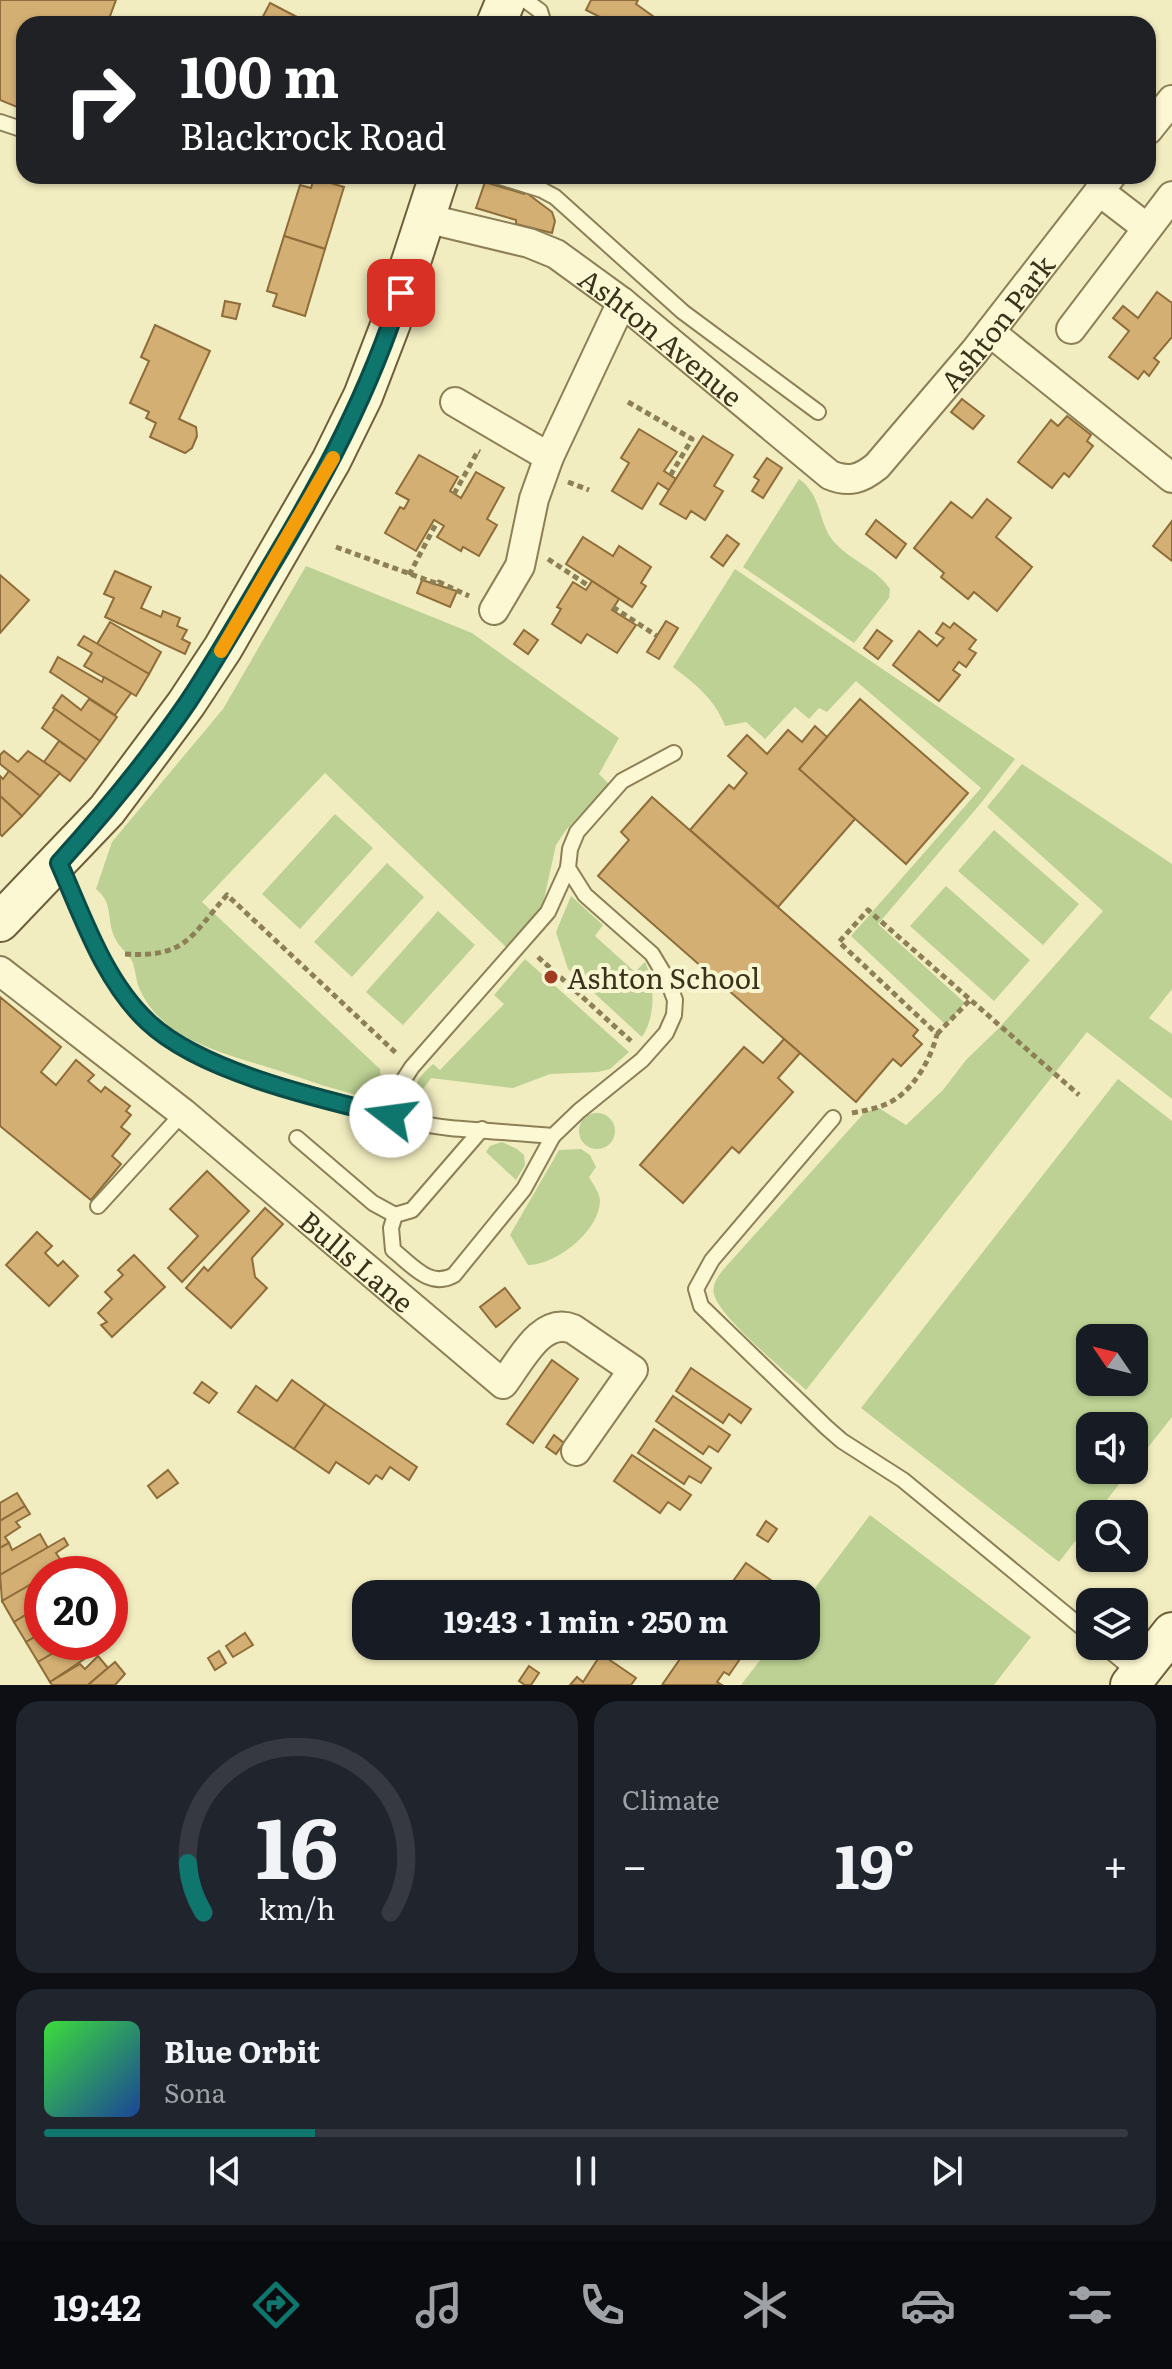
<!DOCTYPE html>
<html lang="en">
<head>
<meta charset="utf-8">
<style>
  body { margin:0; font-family:Literata,serif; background:#20242c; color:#f1f3f6; height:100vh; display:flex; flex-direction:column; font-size:30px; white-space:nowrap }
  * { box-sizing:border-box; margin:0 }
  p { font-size:26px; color:#9ea1a6 }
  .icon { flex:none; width:44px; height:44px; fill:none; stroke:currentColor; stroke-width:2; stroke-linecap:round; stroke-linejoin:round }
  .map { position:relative; height:1685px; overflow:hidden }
  .sheet { display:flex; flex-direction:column; gap:16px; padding:16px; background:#0d0f14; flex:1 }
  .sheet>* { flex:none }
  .hud { position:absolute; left:16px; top:16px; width:1140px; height:168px; border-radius:24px; box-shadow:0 2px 6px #0004; background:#202124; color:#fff; overflow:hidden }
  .needle { width:52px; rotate:305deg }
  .fabs { position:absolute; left:1076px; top:1324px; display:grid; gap:16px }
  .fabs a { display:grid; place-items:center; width:72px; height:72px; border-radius:16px; background:#171b24; box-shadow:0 2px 6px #0004; font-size:40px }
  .speed { position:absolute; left:24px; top:1556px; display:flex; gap:16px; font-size:40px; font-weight:700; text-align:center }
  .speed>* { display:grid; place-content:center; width:104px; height:104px; border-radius:50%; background:#171b24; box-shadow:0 2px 6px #0004; line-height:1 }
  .speed .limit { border:12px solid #d22; background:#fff; color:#111 }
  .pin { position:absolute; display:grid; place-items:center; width:68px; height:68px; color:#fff; margin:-34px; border-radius:16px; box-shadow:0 4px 12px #0006 }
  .me { position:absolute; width:88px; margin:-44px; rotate:285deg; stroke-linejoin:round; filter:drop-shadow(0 0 6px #0008) }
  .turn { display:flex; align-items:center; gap:28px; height:168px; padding:0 32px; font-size:36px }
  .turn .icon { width:104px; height:104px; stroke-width:2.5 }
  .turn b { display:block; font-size:56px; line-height:68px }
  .big { font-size:60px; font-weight:700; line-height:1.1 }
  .sheet .tile { flex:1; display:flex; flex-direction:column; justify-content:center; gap:12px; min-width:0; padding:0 28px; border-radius:24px; background:#20242c }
  .sheet .dial { align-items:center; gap:0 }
  .dial svg { height:208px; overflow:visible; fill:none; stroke:#363941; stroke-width:7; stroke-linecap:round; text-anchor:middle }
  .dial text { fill:#f1f3f6; stroke:none }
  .song { display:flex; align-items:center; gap:24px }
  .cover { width:96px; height:96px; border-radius:12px; background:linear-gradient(135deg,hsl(120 70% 55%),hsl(220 70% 35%)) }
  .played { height:8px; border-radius:4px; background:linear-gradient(90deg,#0f766e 25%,#363941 25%) }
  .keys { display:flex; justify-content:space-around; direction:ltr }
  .heat { display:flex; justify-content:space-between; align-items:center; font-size:44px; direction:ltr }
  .sheet .tiles { flex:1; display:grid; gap:16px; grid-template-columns:1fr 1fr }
  .tile:last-child { grid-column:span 2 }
  .trip { position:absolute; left:352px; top:1580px; width:468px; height:80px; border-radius:24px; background:#171b24; box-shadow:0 2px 6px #0004; font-weight:700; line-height:80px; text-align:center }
  .tabs { display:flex; height:128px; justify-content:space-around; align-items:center; background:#090b0e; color:#9ea1a6 }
  .tabs .icon { width:56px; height:56px }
  .tabs .on { color:#0f766e }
  .tabs b { font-size:36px; color:#f1f3f6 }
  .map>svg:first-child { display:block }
  .green { fill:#bcd193; fill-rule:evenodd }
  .building { fill:#d3af73; stroke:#8e6d3a; stroke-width:2 }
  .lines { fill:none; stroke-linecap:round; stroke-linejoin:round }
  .lane-casing { stroke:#8d7f56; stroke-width:18 }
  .street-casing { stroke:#8d7f56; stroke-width:32 }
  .secondary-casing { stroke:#6e5f3a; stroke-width:42 }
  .path { stroke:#8d7f56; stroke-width:5; stroke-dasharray:6 4; stroke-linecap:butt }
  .lane { stroke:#fcf8d4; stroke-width:14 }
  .street { stroke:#fcf8d4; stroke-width:28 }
  .secondary { stroke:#fcf8d4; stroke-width:38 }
  .route-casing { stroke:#0a4d48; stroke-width:20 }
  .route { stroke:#0f766e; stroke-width:14 }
  .slow { stroke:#f59e0b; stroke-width:14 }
  .poi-dot { fill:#a13c21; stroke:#f8f5d1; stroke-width:3 }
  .labels { text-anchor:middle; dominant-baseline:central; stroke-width:8; stroke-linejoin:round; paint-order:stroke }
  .street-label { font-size:28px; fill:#3b321c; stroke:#f8f5d1 }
  .poi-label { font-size:28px; fill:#3b321c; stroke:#f8f5d1; text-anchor:start }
</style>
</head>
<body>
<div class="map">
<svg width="1172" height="1685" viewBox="0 0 1172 1685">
  <rect width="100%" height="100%" fill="#f2edc0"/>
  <g class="green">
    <path d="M799,479C824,497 817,525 836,544C852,561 877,569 890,589L889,598L854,643L743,567Z"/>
    <path d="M306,566L472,633L619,738L599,774L609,784L566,830L556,845L542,908L507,948L325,773L202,902L380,1069C382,1084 376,1090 362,1096C334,1090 307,1080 280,1071C232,1055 165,1043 141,992C136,983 136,973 133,963C129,953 119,948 115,938C106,920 114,903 96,889L112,842L223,709Z"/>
    <path d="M735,569L1015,759L981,803L878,924L965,1003L946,1025L851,936L981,788L856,681L827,712L819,708L809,719L795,707L765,739L746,722L725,726C715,699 695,684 673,667Z"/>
    <path d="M1022,764L1172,864V989L1149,1018L1172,1034V1099L1087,1032L806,1390C786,1372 719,1317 714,1294C712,1285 717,1278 722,1271L865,1112L879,1108L906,1125L943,1090L966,1060L999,1028L1103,911L987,807Z"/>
    <polygon points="335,814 373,848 300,929 262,894"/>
    <polygon points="994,830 1079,904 1043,945 958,871"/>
    <polygon points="387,863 424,897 352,977 314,942"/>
    <polygon points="946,886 1030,960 994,1001 910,926"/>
    <path d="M571,896L603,925L595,936L635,972L645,962C655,984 656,1016 642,1037L568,969L556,932Z"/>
    <polygon points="438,911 475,945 403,1025 366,992"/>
    <path d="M525,959L629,1052L610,1069L598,1072L550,1074L513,1088L431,1078L421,1092L416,1107C411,1085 418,1078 433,1064L440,1070L504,1004L494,995Z"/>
    <path d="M1118,1079L1172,1121V1417L1134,1465V1426H1090V1470H1130L1096,1514H1090V1522L1059,1562L861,1408ZM1090,1338H1134V1382H1090Z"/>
    <circle cx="597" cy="1131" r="18"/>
    <polygon points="502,1142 517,1149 524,1155 525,1165 516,1180 486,1152 490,1146"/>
    <path d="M581,1149L590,1155L596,1167L589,1177C593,1184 599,1192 600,1200C600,1231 556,1265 528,1265L510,1235L559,1150Z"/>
    <polygon points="870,1515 1031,1637 994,1685 741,1685 771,1646 806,1646 806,1600"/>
  </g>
  <g class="building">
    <polygon points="0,0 116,0 107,24 24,24 22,109 0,100"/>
    <polygon points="591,0 638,0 636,4 664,24 603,24 606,20 586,10"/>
    <polygon points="270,3 297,17 293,24 259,24"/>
    <polygon points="314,178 344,187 325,249 284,236 300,185 311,188"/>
    <polygon points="485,182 524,194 524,191 552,212 555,221 552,233 516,224 516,220 476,208"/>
    <polygon points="284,236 325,249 305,316 273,306 277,294 267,291"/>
    <polygon points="1157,292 1172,303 1172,337 1154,358 1159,362 1149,376 1144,371 1138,379 1109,357 1129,331 1113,318 1123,306 1138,318"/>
    <polygon points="225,301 240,304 236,319 222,316"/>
    <polygon points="155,325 210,351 179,419 196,427 197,436 192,448 185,453 150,437 156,423 146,418 149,412 130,403 149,361 141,357"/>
    <polygon points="962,399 984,416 973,429 951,412"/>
    <polygon points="1067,416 1091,435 1087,441 1093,446 1069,477 1064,473 1052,488 1018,462 1051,420 1058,426"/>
    <polygon points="639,429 677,452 664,471 676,479 669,490 658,483 642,509 612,491 629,463 621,458"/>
    <polygon points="703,436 733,455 714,486 723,491 705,520 691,511 686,519 660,504"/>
    <polygon points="419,455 458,477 450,491 461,498 476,472 504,488 487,519 497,525 479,556 463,547 461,551 437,537 444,526 434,520 416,551 385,533 400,507 404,509 409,500 396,493"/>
    <polygon points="767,458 782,468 763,498 752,491 759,480 754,477"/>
    <polygon points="987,499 1011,518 996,537 1032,567 997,611 974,592 968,599 941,577 944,573 914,548 951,502 972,518"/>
    <polygon points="876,520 906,544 896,558 866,534"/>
    <polygon points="1172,521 1172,561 1153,546"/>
    <polygon points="727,535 739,544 723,566 711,557"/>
    <polygon points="583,537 613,556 619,546 651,567 641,583 646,586 632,607 566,564"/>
    <polygon points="115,571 151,587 141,608 161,617 163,611 180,618 177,626 187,630 182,639 190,643 185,654 105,617 114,598 104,594"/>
    <polygon points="0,575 29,600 0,633"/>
    <polygon points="422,580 457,591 450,607 417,593"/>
    <polygon points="592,581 619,599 612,610 636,625 617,653 587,634 581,643 552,624 561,609 557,607 573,582 586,590"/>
    <polygon points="666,621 678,628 659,659 647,652"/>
    <polygon points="110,622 161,652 149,674 97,644"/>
    <polygon points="943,623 950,628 954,623 976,640 969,649 976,653 966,667 959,662 953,670 960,675 939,701 893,665 919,631 937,646 944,638 936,633"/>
    <polygon points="524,630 538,640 528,654 514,644"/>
    <polygon points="877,630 892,641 878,659 864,648"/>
    <polygon points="84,636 149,674 136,696 84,666 92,653 78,645"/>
    <polygon points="58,657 102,682 104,677 131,693 115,715 50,672"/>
    <polygon points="62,695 81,710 89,699 117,717 100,741 53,708"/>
    <polygon points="860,699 968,793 906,864 799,769"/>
    <polygon points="55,709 100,741 86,760 42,728"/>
    <polygon points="815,726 827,737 799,769 855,819 778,907 690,830 729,785 734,789 747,773 728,756 747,735 767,754 788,730 802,742"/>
    <polygon points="59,741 86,760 70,781 44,762"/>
    <polygon points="4,751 18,762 28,751 60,773 40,796 0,764 0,755"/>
    <polygon points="9,771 40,796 22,816 0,796 0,776 3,779"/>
    <polygon points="0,796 22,816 2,836 0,834"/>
    <polygon points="652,797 918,1030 913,1036 922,1044 901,1066 893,1059 856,1102 598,876 629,840 621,832"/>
    <polygon points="0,997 61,1047 41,1072 56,1085 76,1060 94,1075 88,1081 101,1092 105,1087 130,1106 126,1111 131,1115 121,1127 130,1134 112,1156 121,1164 91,1200 0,1126"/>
    <polygon points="784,1039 800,1053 778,1078 793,1092 739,1153 732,1147 683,1203 640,1165 744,1047 763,1063"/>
    <polygon points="207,1171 249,1211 182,1282 168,1268 198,1236 170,1209"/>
    <polygon points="265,1208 283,1224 252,1258 255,1277 267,1288 231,1328 186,1288 204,1267 208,1271"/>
    <polygon points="37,1232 52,1246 45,1253 58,1266 63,1261 78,1276 49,1306 6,1265"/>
    <polygon points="134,1255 165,1287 112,1337 101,1325 107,1322 98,1313 112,1299 105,1292 123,1275 118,1270"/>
    <polygon points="505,1288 520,1308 496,1327 480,1307"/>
    <polygon points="552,1360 578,1379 533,1443 507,1424"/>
    <polygon points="691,1368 751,1409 741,1423 729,1414 723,1423 676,1391"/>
    <polygon points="292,1380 325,1404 294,1449 238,1412 256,1386 277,1401"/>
    <polygon points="202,1382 217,1393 209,1403 194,1393"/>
    <polygon points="673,1396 730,1435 718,1452 709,1446 703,1454 656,1421"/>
    <polygon points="325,1404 417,1467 409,1480 390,1467 382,1479 376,1475 369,1484 336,1462 329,1473 294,1449"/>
    <polygon points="654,1429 711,1468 701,1483 689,1476 684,1484 638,1453"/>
    <polygon points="554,1435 564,1443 556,1454 546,1447"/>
    <polygon points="632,1455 691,1495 680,1510 668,1502 660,1513 614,1481"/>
    <polygon points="168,1470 178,1483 157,1498 148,1486"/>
    <polygon points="17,1493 25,1506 0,1521 0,1503"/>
    <polygon points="25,1506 30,1514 16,1522 20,1527 5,1537 9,1543 0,1548 0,1521"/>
    <polygon points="766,1521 777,1529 768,1542 757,1535"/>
    <polygon points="40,1534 48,1548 0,1575 0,1548 9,1543 12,1550"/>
    <polygon points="64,1538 68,1545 56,1553 62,1562 46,1572 47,1574 42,1574 42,1578 2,1601 0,1575"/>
    <polygon points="746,1563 788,1592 724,1594"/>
    <polygon points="42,1578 42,1605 14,1622 2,1601"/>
    <polygon points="42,1605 42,1633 26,1642 14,1622"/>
    <polygon points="42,1633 42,1642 72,1642 38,1662 26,1642"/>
    <polygon points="245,1633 253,1645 233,1657 226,1646"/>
    <polygon points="72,1642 94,1642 99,1649 50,1682 38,1662"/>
    <polygon points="689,1646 749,1646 729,1675 724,1672 717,1682 722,1685 662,1685"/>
    <polygon points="219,1651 226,1663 215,1670 208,1658"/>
    <polygon points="601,1654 636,1678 631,1685 570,1685 577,1677 583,1682"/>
    <polygon points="98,1656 108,1668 88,1685 52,1685 50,1682 80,1664 85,1669"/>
    <polygon points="115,1662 125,1674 115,1685 88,1685"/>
    <polygon points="529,1666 539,1673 531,1685 525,1685 519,1681"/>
  </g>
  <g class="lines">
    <defs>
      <g id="lane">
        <polyline points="525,0 540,11 544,24"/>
        <polyline points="0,122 24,130"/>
        <polyline points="497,176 542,190 555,197 683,312 818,412"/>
        <path d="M59,864C82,915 105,983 148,1022C198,1069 273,1084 337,1102C374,1112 412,1124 450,1128C484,1131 519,1133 553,1136L579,1111L642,1060L666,1033L674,1015L675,1000L667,979L652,954L585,895L568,868L570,849L577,832L622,781L674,753"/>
        <polyline points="391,1116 395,1093 412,1067 548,912 568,868"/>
        <polyline points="833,1118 712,1260 696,1289 701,1306 826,1427 842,1441 903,1480 1090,1634"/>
        <path d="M482,1129L412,1210L395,1215L391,1228L393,1250C412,1265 430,1289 454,1275L524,1189L553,1136"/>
        <polyline points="297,1138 373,1203 395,1215"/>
        <polyline points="98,1206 183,1113"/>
        <polyline points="1104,1646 1138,1674"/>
      </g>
      <g id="street">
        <polyline points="1148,130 1172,100"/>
        <polyline points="1099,191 1147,228"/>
        <path id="s1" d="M425,218L529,243L556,254L622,302L830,475C849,483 861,479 877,466L975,351L1111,176"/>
        <polyline points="1071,329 1172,196"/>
        <polyline points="990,332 1172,478"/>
        <polyline points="455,402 549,457"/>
        <polyline points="494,610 520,566 534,499 549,457 622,302"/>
        <path id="s2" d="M0,971L183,1113L503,1384C520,1362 541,1316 573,1329L633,1370L576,1451"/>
      </g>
      <g id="secondary">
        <polyline points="496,24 506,0"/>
        <polyline points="0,922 107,810 186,704 223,648 331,461 363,396 391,323 439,176"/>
        <polyline points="1130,1685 1172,1632"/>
      </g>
    </defs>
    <use href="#lane" class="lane-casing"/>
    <use href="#street" class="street-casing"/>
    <use href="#secondary" class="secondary-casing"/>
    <g class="path">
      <polyline points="628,402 692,439 670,476"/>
      <polyline points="568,482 589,490"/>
      <polyline points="454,494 478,451 480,452"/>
      <polyline points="336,547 438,584 439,582 469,596"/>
      <polyline points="548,559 589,586"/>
      <polyline points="409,575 437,522"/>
      <polyline points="613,607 657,636"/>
      <path d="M125,954C186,958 191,936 227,895L396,1053"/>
      <polyline points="538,957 631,1041"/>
      <polyline points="937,1034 970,1000"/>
      <path d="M852,1113C863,1111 874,1109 884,1105C911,1095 931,1060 937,1034L839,942L868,910L1079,1095"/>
    </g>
    <use href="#lane" class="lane"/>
    <use href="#street" class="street"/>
    <use href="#secondary" class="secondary"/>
  </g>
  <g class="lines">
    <defs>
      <path id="route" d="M391,1116C320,1099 201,1072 148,1022C104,981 83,917 59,863C105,812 149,759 188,702C217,658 243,613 270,567C323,479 370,391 401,293"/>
    </defs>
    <use href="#route" class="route-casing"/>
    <use href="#route" class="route"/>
    <polyline class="slow" points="221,651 333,458"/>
  </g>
  <circle class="poi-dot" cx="551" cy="977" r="8"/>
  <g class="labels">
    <g class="street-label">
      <text stroke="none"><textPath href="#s1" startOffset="726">Ashton Park</textPath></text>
      <text stroke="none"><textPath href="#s1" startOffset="270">Ashton Avenue</textPath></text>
      <text stroke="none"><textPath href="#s2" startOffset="460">Bulls Lane</textPath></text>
    </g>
    <g class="poi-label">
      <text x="567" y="977">Ashton School</text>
    </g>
  </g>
</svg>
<div class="fabs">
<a><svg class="needle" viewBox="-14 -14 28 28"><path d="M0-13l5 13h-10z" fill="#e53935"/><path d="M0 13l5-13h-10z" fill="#9ea1a6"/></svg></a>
<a><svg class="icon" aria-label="sound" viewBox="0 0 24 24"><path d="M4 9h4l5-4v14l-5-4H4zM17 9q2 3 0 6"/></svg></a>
<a><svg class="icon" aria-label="search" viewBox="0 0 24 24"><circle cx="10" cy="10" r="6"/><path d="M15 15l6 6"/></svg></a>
<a><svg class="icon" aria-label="layers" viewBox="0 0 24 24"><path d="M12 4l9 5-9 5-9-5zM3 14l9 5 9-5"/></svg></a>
</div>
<div class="speed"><div class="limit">20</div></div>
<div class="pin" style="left:401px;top:293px;background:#d93025"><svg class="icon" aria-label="arrive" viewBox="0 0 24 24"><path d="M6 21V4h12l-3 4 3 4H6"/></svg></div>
<svg class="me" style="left:391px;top:1116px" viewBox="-20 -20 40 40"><circle r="19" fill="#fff"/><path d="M0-13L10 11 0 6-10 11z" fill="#0f766e"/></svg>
<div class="trip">19:43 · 1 min · 250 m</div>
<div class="hud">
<div class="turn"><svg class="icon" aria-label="right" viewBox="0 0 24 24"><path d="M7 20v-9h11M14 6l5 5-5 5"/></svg><div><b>100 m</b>Blackrock Road</div></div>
</div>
</div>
<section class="sheet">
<div class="tiles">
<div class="tile dial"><svg viewBox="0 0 100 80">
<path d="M14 69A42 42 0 1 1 86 69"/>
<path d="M14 69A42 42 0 0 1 8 50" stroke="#0f766e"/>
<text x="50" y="56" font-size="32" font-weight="700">16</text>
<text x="50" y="72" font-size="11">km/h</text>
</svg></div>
<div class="tile"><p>Climate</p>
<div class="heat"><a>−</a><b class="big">19°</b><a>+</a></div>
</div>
<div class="tile">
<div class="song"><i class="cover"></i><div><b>Blue Orbit</b><p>Sona</p></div></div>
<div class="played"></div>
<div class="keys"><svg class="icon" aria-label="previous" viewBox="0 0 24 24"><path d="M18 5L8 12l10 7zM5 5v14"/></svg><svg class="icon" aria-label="pause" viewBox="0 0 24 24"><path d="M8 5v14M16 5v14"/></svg><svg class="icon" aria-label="next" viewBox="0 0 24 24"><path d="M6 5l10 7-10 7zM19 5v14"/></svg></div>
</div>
</div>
</section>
<nav class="tabs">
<b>19:42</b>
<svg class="icon on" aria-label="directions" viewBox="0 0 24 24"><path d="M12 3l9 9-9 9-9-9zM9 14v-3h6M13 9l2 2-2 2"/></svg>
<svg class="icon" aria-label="music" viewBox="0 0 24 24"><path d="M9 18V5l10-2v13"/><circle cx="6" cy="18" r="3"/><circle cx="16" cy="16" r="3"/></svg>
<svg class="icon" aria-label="phone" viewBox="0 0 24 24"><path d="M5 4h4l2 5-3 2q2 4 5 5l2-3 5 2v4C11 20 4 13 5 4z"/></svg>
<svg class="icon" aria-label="climate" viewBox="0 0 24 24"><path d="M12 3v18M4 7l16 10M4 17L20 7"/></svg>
<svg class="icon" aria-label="car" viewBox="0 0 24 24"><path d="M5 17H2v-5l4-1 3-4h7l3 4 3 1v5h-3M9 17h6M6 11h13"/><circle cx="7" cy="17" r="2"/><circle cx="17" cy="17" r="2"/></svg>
<svg class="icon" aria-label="filters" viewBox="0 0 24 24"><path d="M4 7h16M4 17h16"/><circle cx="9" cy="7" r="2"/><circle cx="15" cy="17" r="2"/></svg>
</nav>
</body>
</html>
